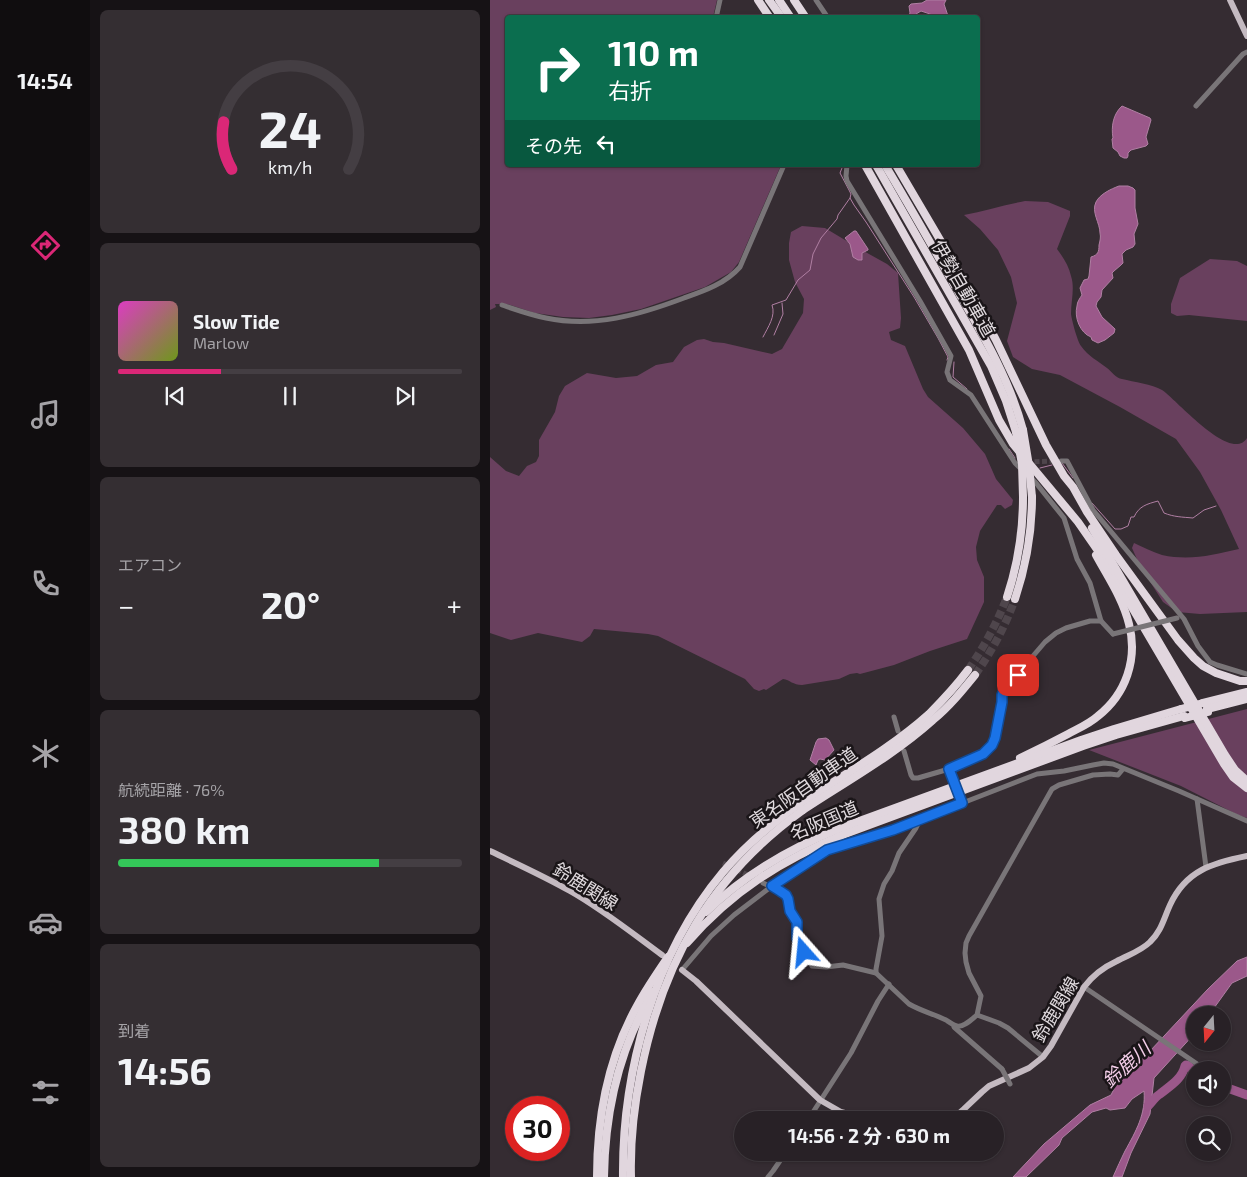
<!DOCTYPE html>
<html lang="ja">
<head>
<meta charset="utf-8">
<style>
  body { margin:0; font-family:"Exo 2","Noto Sans JP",sans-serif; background:#342e32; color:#f1f3f6; height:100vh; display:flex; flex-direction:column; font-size:19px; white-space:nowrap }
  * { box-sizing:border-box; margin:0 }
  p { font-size:16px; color:#a5a3a7 }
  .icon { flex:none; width:28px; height:28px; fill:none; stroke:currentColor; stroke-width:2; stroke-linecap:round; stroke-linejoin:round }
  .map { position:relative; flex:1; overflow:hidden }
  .side { display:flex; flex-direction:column; gap:10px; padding:10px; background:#161215; width:400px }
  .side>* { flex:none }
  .hud { position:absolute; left:15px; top:15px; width:475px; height:152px; border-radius:5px; box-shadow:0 1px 4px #0004,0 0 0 1px #443e43; background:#0b6e4f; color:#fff; overflow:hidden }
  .needle { width:32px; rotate:198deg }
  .tools { position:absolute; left:696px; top:1006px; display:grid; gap:10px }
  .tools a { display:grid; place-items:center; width:45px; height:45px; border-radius:50%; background:#282126; box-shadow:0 1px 4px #0004,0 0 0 1px #443e43; font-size:25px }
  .speed { position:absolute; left:15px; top:1096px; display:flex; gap:10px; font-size:25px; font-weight:700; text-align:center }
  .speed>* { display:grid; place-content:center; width:65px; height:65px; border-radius:50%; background:#282126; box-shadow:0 1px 4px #0004,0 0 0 1px #443e43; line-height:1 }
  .speed .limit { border:8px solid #d22; background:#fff; color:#111 }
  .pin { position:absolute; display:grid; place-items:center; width:42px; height:42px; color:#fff; margin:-21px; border-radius:10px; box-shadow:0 2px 8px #0006 }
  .me { position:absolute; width:55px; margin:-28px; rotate:342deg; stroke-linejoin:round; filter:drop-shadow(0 0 4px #0008) }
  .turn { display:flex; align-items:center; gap:18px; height:105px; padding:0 20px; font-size:22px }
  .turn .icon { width:65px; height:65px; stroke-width:2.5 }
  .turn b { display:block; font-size:35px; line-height:42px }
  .then { display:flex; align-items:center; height:48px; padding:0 20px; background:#0003; gap:10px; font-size:19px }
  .big { font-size:38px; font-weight:700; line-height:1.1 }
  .side .widget { flex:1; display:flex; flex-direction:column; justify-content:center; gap:8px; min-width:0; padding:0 18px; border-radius:8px; background:#342e32 }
  .side .dial { align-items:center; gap:0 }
  .dial svg { height:130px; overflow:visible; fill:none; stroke:#443e43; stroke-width:7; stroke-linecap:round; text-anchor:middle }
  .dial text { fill:#f1f3f6; stroke:none }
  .song { display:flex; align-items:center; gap:15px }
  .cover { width:60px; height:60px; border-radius:8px; background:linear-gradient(135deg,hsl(310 70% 55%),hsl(80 70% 35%)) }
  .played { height:5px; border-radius:2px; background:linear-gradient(90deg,#db2777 30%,#443e43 30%) }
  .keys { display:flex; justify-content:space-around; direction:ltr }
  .heat { display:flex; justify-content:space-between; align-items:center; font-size:28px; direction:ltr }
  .charge { height:8px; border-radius:4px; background:linear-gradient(90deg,#34c759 76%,#443e43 0) }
  .trip { position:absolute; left:244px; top:1111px; width:270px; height:50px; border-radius:25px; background:#282126; box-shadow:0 1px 4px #0004,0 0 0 1px #443e43; font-weight:700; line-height:50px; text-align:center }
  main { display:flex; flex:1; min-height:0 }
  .tab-bar { display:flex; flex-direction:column; width:90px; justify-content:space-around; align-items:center; background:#100d0f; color:#a5a3a7 }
  .tab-bar .icon { width:35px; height:35px }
  .tab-bar .on { color:#db2777 }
  .tab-bar b { font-size:22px; color:#f1f3f6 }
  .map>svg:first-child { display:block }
  .green { fill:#69405e }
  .water { fill:#9b588a; stroke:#b07fa3 }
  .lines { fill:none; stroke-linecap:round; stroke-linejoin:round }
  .stream { stroke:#b07fa3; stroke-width:1 }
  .river { stroke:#9b588a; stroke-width:9 }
  .minor-tunnel { stroke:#4f464c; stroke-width:5; stroke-dasharray:5 2.5; stroke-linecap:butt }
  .highway-tunnel { stroke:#4f464c; stroke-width:8; stroke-dasharray:8 4; stroke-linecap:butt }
  .minor { stroke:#797578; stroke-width:5 }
  .major { stroke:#c4bac1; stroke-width:6 }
  .highway { stroke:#e1d6de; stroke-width:8 }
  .minor-bridge { stroke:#797578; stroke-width:5 }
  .highway-bridge { stroke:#e1d6de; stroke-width:8 }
  .route-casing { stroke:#114b97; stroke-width:12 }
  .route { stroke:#1a73e8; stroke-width:9 }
  .labels { text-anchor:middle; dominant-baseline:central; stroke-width:5; stroke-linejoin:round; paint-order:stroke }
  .street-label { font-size:18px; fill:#e0dade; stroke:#1a1518 }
  .water-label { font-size:19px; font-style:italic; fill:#f4cee9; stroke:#1a1518 }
</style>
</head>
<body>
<main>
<nav class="tab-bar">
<b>14:54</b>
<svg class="icon on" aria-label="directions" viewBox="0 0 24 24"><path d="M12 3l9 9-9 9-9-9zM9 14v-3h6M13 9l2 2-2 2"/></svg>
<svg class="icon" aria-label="music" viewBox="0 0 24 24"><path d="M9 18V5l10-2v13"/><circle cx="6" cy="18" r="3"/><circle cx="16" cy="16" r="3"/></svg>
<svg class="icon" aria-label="phone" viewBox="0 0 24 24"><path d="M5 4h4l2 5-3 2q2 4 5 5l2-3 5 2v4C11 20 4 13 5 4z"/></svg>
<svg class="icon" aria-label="climate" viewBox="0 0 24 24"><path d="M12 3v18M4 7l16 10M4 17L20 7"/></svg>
<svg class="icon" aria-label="car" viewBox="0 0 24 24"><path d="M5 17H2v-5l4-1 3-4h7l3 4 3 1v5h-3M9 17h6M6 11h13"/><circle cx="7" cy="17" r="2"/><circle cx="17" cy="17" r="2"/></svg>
<svg class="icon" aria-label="filters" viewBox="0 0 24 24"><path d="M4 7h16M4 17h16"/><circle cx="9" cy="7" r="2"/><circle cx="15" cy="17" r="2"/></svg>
</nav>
<section class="side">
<div class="widget dial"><svg viewBox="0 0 100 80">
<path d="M14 69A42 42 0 1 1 86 69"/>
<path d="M14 69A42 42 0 0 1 9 40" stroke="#db2777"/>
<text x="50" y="56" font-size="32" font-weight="700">24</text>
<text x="50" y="72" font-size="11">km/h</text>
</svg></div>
<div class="widget">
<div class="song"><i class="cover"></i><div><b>Slow Tide</b><p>Marlow</p></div></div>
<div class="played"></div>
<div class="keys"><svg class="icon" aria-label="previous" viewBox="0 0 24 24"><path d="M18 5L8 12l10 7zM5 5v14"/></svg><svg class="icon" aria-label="pause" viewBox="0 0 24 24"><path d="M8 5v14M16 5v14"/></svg><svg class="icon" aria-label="next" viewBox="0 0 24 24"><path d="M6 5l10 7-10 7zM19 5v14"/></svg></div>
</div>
<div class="widget"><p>エアコン</p>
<div class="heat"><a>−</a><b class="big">20°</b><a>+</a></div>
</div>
<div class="widget"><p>航続距離 · 76%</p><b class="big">380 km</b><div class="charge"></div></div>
<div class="widget"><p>到着</p><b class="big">14:56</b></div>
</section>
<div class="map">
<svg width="757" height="1177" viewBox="0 0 757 1177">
  <rect width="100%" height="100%" fill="#352c32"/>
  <g class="green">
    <polygon points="0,0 227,0 223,17 18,18 18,165 291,165 249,262 241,272 215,287 151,309 122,315 99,318 73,317 45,313 17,304 5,304 6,307 0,310"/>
    <path d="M535,201L558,202L580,211V216L567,249C573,257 579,266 581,276C585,288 581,301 581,314C582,321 587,340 591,346C598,356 608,361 617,368C622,372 626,378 632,379C644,382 662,384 672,390C686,399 741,464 757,438V612L710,614L687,612L673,602L650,566L642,548L644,543C653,547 663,552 672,555C700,561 723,555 749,549L731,510L710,472L686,439L630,407L570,375L542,369L523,357L517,341L527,303L521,277L508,250L490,229L474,215C494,211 514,205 535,201Z"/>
    <path d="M312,226L335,228L370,249L397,264L408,273L411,318L410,328L399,332L401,340L415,346L433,389L438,397L473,428L495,454L506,479L523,500L522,505L515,509L511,505H507L490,531L486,547L487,560L494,577V602L477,639L440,651L404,665L370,674L367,673L360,674L349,679L312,685C303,685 300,680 293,679L276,690L274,689L269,691L264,689L255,679L168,636L158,634L104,629L100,636L92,642L48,633L21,640L0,633V457L16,471L29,476L37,466L46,462L49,456V440L65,412L69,396L75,386L97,373L126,378L147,376L166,365L183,362L194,347L207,340L214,339L223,342L234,343L282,354L292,349L313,313L314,299L305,282L299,260V243L301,232Z"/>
    <polygon points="720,259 747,261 757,266 757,321 699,315 687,316 681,313 681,304 690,278"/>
    <polygon points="757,709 757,818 748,815 691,786 599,750"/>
  </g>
  <g class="water">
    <polygon points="437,0 456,0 454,4 458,16 457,17 445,17 440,14 431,11 426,14 424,17 418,17 420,13 419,6 421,4 432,3"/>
    <path d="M632,106L660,118L661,120L656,137L658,144L656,146L641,150L638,153V156L637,158H634L630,156L628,152L623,148L622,139L623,138C621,127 623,114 632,106Z"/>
    <path d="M629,186H638L643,188L645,190V208L648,224L644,234L645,244L643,247L636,250L632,254L633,263L631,265L624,271L622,273L623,278L612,290L611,297L607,302L606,306L612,317L625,329L624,333L615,340L608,343L602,340L601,337C590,333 584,317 587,306C587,302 590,298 592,295L590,288L594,280L598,279L599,276L601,257C608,255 609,252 609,245C610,241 611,237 610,233C610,223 601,212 606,202C610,194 621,189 629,186Z"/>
    <polygon points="364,231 366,231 378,249 378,250 372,253 372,260 368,260 363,257 360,244 355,238"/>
    <polygon points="336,738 339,740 344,750 335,760 330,759 328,760 326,765 320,760 326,742 328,739"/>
    <path d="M757,957V976L742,983L719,1015H705V1033L664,1078L660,1114L641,1153L632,1177H623C627,1168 631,1159 635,1151C646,1131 656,1114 654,1091L642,1099L635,1108L620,1110L616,1108L602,1112L572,1138L569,1145L536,1177H523L554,1144L600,1105L621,1095L628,1081L660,1051L718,989L747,961Z"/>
  </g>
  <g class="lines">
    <g class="stream">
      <polyline points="352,168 350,173 359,190 361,194 360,198 364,205 376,222 424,297 448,338 458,357 457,360"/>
      <polyline points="284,335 293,314 292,303"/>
      <path d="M273,337C278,327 286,316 282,305L296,300L308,280L320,270L323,254L331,238L347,219L348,215L360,198"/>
      <polyline points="464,362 463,377 477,389"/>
      <polyline points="519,449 525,458"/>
      <polyline points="572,463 583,478"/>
      <polyline points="550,468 562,465"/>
      <path d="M602,503L625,529H631L638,526L641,517H644C649,506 657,504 668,501L674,513C684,517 692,517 703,518L714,510L726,506"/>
    </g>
    <g class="river">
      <polyline points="732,1086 757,1095"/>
      <path d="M658,1106C662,1102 665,1097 670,1094C680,1086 692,1079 695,1066L696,1065C701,1066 701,1070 705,1073"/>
    </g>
    <g class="minor-tunnel">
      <polyline points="537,462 566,461"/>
      <polyline points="233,863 262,877"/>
    </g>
    <g class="highway-tunnel">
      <path d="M478,670C494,647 507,623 517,597"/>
      <path d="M485,675C502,651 515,627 525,599"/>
    </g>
    <g class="minor">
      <polyline points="326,0 338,18"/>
      <polyline points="226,18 230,0"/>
      <polyline points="706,106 753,54 757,52"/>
      <polyline points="357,165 356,176 357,181 430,301 461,356 457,372 460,380 481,395 525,463 533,471"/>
      <path d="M12,305C27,310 41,315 56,318C104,328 149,315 194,298C214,291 235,284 250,267L294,165"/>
      <polyline points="571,461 577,461 603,510 694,619 708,646 720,662 727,665 757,674"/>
      <polyline points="539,476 546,483 574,518 587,559 600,583 611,621"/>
      <polyline points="404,717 408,731"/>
      <polyline points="414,751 421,775 423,778 428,778 459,769 493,754 502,745 505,738 512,702 511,695 514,690 555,642 566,633 576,628 600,621 611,621 623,634"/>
      <polyline points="707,799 716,867"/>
      <path d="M273,883L290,891L296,895L298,899L300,911L307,922V938L322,966L336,967L353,965L386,973L419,1004C431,1011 444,1014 456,1020C459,1022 463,1025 467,1026C473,1028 482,1019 487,1015L491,996L479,973L476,962L475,953L476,943L479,936L562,789L569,785L603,775L620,774L628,775L633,769"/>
      <polyline points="192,970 221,936 244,915 282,886 337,850 403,830 547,774 574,771 603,765 614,763 623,764 689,791 757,821"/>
      <polyline points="386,973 386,969 392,936 389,899 394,884 402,871 409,853 426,828 430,820"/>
      <polyline points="594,987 716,1070"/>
      <polyline points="487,1015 509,1023 518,1028 553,1057"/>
      <polyline points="464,1027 512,1069"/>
      <polyline points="732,1081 734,1082"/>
      <polyline points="318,1120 361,1053 388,1001 399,984"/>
      <polyline points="278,1177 283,1171 296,1152"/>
    </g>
    <g class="major">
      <polyline points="740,0 757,36"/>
      <path d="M0,851C27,864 54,876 80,891C112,909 142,933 172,955"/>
      <polyline points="192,970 206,981 229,1003 330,1100 351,1112 380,1120"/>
      <path d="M457,1120L467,1115L474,1109L492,1092L499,1086L539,1068L553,1057L561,1046L594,987C603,975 614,967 627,961C638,955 651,951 660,942C671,932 674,918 680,905C696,870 723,863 757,856"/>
    </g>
    <g class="highway">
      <polyline points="268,0 280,18"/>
      <polyline points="279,0 292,18"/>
      <polyline points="289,0 301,18"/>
      <polyline points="304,0 316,18"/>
      <polyline points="375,165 479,350 509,420 523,444 588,522 613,558 734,764 743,777 757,788"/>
      <polyline points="386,165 501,366 516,401 526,432"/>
      <path d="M395,165C421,208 445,251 470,295C495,338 520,381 533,430"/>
      <polyline points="406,165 476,284 506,340 556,445 574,476 583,487 597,512 626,555 688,640 704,658 713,666 726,673 750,681 757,681"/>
      <polyline points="602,528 735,755 745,770 757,781"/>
      <path d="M517,597C528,564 533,532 533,497"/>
      <path d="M525,599C536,566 542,533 542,497"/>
      <polyline points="713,703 757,692"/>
      <polyline points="717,709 757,699"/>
      <path d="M530,758C547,750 563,742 578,734C589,728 599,724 608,716C636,694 648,659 639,624C633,599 618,577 606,555"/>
      <path d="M309,804C353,775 400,749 439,714C453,700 466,686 478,670"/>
      <path d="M313,810C357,781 404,755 443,720C459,707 472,691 485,675"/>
      <path d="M216,912C255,874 302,847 353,827L591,740L624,729L691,709"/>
      <path d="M197,943C242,891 292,860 355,834L593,746L626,735L694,716"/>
      <path d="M107,1177C107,1118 118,1058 147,1006C156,989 167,973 178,957"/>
      <path d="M114,1177C115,1112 129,1048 163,992"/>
    </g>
    <g class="minor-bridge">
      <polyline points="623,634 687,618"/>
      <polyline points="460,771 470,799"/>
      <polyline points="512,1069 520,1084"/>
    </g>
    <g class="highway-bridge">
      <polyline points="533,430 539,466 542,497"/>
      <polyline points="526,432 532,464 533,497"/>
      <polyline points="691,709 713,703"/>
      <polyline points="695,718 718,712"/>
      <path d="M133,1177C132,1072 164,954 233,872C255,846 281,824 309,804"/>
      <path d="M141,1177C140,1141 144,1106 151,1071C173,961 221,876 313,810"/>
    </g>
  </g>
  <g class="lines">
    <defs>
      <polyline id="route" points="314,952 307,938 307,922 300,911 298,899 296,895 290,891 282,886 337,850 403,830 472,803 459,769 493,754 502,745 505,738 512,702 512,695 514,690 528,675"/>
    </defs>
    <use href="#route" class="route-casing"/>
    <use href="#route" class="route"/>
  </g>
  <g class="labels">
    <g class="street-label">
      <text transform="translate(474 288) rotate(60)">伊勢自動車道</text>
      <text transform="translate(313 787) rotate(-35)">東名阪自動車道</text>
      <text transform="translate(334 820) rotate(-23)">名阪国道</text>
      <text transform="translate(96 886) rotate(32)">鈴鹿関線</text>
      <text transform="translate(565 1009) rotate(-59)">鈴鹿関線</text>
    </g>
    <g class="water-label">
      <text transform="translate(636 1064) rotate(-42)">鈴鹿川</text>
    </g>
  </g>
</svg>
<div class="tools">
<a><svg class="needle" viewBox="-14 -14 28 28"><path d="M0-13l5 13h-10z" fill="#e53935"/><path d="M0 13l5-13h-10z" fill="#a5a3a7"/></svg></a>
<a><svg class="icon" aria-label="sound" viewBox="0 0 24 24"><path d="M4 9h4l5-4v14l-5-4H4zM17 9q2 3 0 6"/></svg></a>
<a><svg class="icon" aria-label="search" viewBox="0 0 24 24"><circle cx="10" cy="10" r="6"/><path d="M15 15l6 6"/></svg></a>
</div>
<div class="speed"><div class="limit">30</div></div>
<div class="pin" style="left:528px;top:675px;background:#d93025"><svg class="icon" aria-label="arrive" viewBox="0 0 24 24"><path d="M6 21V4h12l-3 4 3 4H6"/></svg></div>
<svg class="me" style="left:314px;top:952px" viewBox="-20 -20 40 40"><path d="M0-17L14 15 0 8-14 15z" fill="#1a73e8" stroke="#fff" stroke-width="4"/></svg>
<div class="trip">14:56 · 2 分 · 630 m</div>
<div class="hud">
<div class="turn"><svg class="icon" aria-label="right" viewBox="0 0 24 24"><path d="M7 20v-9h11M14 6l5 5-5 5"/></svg><div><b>110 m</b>右折</div></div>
<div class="then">その先<svg class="icon" aria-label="left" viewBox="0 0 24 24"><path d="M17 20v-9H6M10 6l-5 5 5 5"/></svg></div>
</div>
</div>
</main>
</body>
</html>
